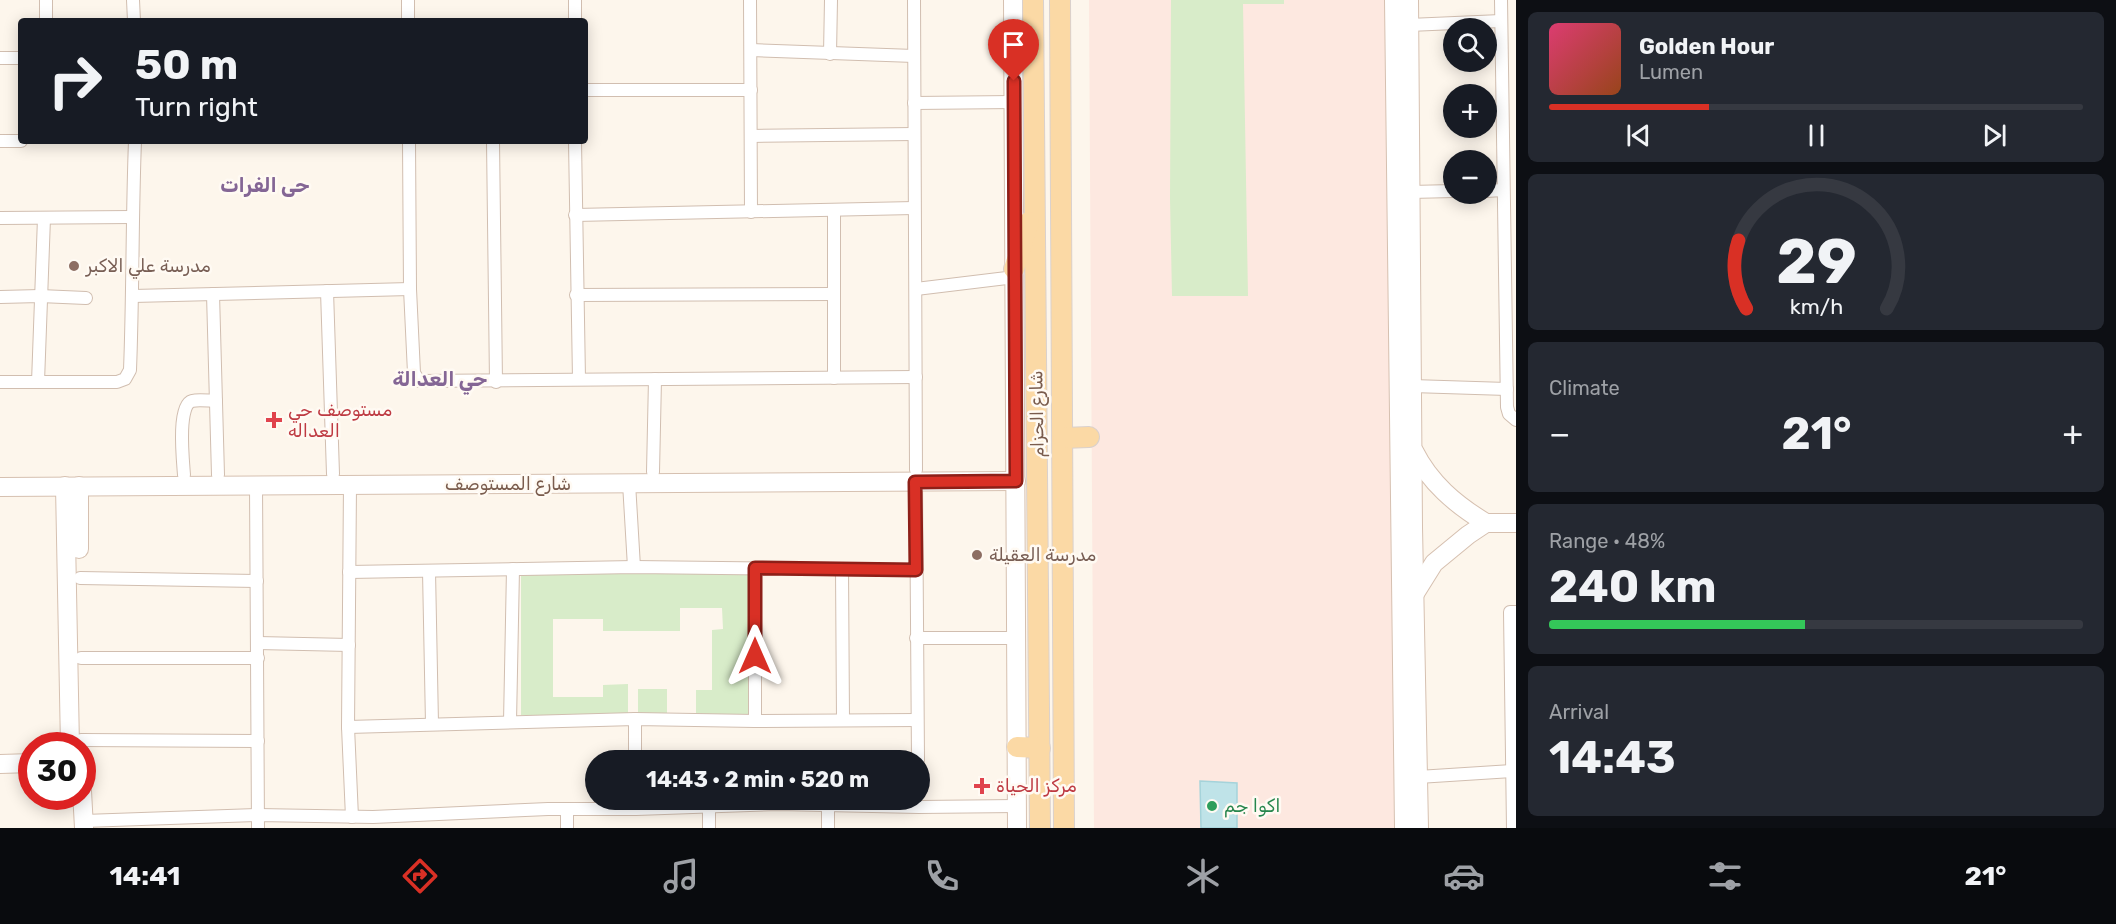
<!DOCTYPE html>
<html lang="en">
<head>
<meta charset="utf-8">
<style>
  body { margin:0; font-family:Rubik,Cairo,sans-serif; background:#242831; color:#f1f3f6; height:100vh; display:flex; flex-direction:column; font-size:22px; white-space:nowrap }
  * { box-sizing:border-box; margin:0 }
  p { font-size:20px; color:#9ea1a6 }
  .icon { flex:none; width:33px; height:33px; fill:none; stroke:currentColor; stroke-width:2; stroke-linecap:round; stroke-linejoin:round }
  .map { position:relative; flex:1; overflow:hidden }
  .sheet { display:flex; flex-direction:column; gap:12px; padding:12px; background:#0d0f14; width:600px }
  .sheet>* { flex:none }
  .banner { position:absolute; left:18px; top:18px; width:570px; height:126px; border-radius:6px; box-shadow:0 3px 15px #0003; background:#171b24; color:#f1f3f6; overflow:hidden }
  .controls { position:absolute; left:1443px; top:18px; display:grid; gap:12px }
  .controls a { display:grid; place-items:center; width:54px; height:54px; border-radius:50%; background:#171b24; box-shadow:0 3px 15px #0003; font-size:30px }
  .speed { position:absolute; left:18px; top:732px; display:flex; gap:12px; font-size:30px; font-weight:700; text-align:center }
  .speed>* { display:grid; place-content:center; width:78px; height:78px; border-radius:50%; background:#171b24; box-shadow:0 3px 15px #0003; line-height:1 }
  .speed .limit { border:9px solid #d22; background:#fff; color:#111 }
  .pin { position:absolute; display:grid; place-items:center; width:51px; height:51px; color:#fff; margin:-62px -26px; border-radius:50% 50% 50% 0; rotate:-45deg; box-shadow:0 0 6px #0007 }
  .pin .icon { rotate:45deg }
  .me { position:absolute; width:66px; margin:-33px; rotate:0deg; stroke-linejoin:round; filter:drop-shadow(0 0 4px #0008) }
  .turn { display:flex; align-items:center; gap:21px; height:126px; padding:0 18px; font-size:27px }
  .turn .icon { width:78px; height:78px; stroke-width:2.5 }
  .turn b { display:block; font-size:42px; line-height:51px }
  .big { font-size:45px; font-weight:700; line-height:1.1 }
  .sheet .tile { flex:1; display:flex; flex-direction:column; justify-content:center; gap:9px; min-width:0; padding:0 21px; border-radius:9px; background:#242831 }
  .sheet .dial { align-items:center; gap:0 }
  .dial svg { height:156px; overflow:visible; fill:none; stroke:#363941; stroke-width:7; stroke-linecap:round; text-anchor:middle }
  .dial text { fill:#f1f3f6; stroke:none }
  .song { display:flex; align-items:center; gap:18px }
  .cover { width:72px; height:72px; border-radius:9px; background:linear-gradient(135deg,hsl(340 70% 55%),hsl(20 70% 35%)) }
  .played { height:6px; border-radius:3px; background:linear-gradient(90deg,#d93025 30%,#363941 30%) }
  .keys { display:flex; justify-content:space-around; direction:ltr }
  .heat { display:flex; justify-content:space-between; align-items:center; font-size:33px; direction:ltr }
  .charge { height:9px; border-radius:4px; background:linear-gradient(90deg,#34c759 48%,#363941 0) }
  .trip { position:absolute; left:585px; top:750px; width:345px; height:60px; border-radius:30px; background:#171b24; box-shadow:0 3px 15px #0003; font-weight:700; line-height:60px; text-align:center }
  .tab-bar { display:flex; height:96px; justify-content:space-around; align-items:center; background:#090b0e; color:#9ea1a6 }
  .tab-bar .icon { width:42px; height:42px }
  .tab-bar .on { color:#d93025 }
  .tab-bar b { font-size:27px; color:#f1f3f6 }
  main { display:flex; flex:1; min-height:0 }
  .map>svg:first-child { display:block }
  .commercial { fill:#fde8e0 }
  .green { fill:#d8ecc9 }
  .water { fill:#bfe3e8; stroke:#a5d3da; stroke-width:1.5 }
  .lines { fill:none; stroke-linecap:round; stroke-linejoin:round }
  .street-casing { stroke:#d1beb0; stroke-width:14 }
  .secondary-casing { stroke:#d6c0b0; stroke-width:20 }
  .primary-casing { stroke:#dad1cd; stroke-width:22 }
  .street { stroke:#fff; stroke-width:12 }
  .secondary { stroke:#fff; stroke-width:18 }
  .primary { stroke:#fbd9a5; stroke-width:20 }
  .route-casing { stroke:#8d1f18; stroke-width:15 }
  .route { stroke:#d93025; stroke-width:10 }
  .education-dot { fill:#8d6e63; stroke:#fffaf3; stroke-width:2 }
  .health-dot { fill:#e0444e; stroke:#fffaf3; stroke-width:2 }
  .leisure-dot { fill:#2e9e5b; stroke:#fffaf3; stroke-width:2 }
  .labels { text-anchor:middle; dominant-baseline:central; stroke-width:5; stroke-linejoin:round; paint-order:stroke }
  .education-label { font-size:18px; fill:#785e54; stroke:#fffaf3; text-anchor:start }
  .health-label { font-size:18px; fill:#be3a42; stroke:#fffaf3; text-anchor:start }
  .street-label { font-size:18px; fill:#7a5c4d; stroke:#fffaf3 }
  .leisure-label { font-size:18px; fill:#27864d; stroke:#fffaf3; text-anchor:start }
  .neighbourhood-label { font-size:20px; font-weight:bold; fill:#846695; stroke:#fffaf3 }
</style>
</head>
<body>
<main>
<div class="map">
<svg width="1516" height="828" viewBox="0 0 1516 828">
  <rect width="100%" height="100%" fill="#fdf6ec"/>
  <polygon class="commercial" points="1089,0 1390,0 1400,828 1094,828"/>
  <g class="green">
    <polygon points="1171,0 1284,0 1284,4 1243,4 1248,296 1172,296 1170,199"/>
    <polygon points="521,573 750,573 750,716 696,716 696,690 712,690 712,630 723,629 722,608 680,608 680,631 603,631 603,619 553,619 553,697 603,697 603,685 628,684 628,715 521,715"/>
    <rect x="638" y="689" width="29" height="27"/>
  </g>
  <polygon class="water" points="1200,781 1237,783 1237,828 1201,828"/>
  <g class="lines">
    <defs>
      <g id="street">
        <polyline points="133,0 134,21"/>
        <polyline points="750,0 751,212"/>
        <polyline points="914,0 916,470"/>
        <polyline points="1501,0 1507,407 1509,414 1516,420"/>
        <polyline points="46,21 46,0"/>
        <polyline points="408,21 408,0"/>
        <polyline points="575,21 575,0"/>
        <polyline points="1409,25 1501,21"/>
        <polyline points="751,50 914,56"/>
        <polyline points="830,54 831,0"/>
        <polyline points="0,58 21,58"/>
        <polyline points="585,90 751,90"/>
        <polyline points="914,103 1014,102"/>
        <polyline points="751,136 914,134"/>
        <polyline points="0,141 21,141"/>
        <polyline points="409,141 410,289 414,373 419,381 916,377"/>
        <polyline points="493,141 496,382"/>
        <polyline points="575,141 579,379"/>
        <polyline points="1486,191 1503,190"/>
        <polyline points="1410,192 1454,191"/>
        <polyline points="575,215 914,208"/>
        <polyline points="0,218 132,217"/>
        <polyline points="916,289 1015,277"/>
        <polyline points="327,291 333,474"/>
        <polyline points="213,294 218,475"/>
        <polyline points="576,295 834,294"/>
        <polyline points="133,296 410,289"/>
        <polyline points="0,297 40,296 86,298"/>
        <polyline points="834,378 834,210"/>
        <path d="M0,382H117L125,379L130,370C133,294 132,217 135,141"/>
        <polyline points="38,382 44,218"/>
        <polyline points="1412,386 1507,389"/>
        <polyline points="653,472 655,379"/>
        <path d="M184,475C183,461 177,405 192,401C199,399 209,401 216,401"/>
        <polyline points="916,482 918,760"/>
        <polyline points="629,483 634,567"/>
        <polyline points="256,485 258,828"/>
        <polyline points="350,485 348,727 352,817"/>
        <polyline points="842,569 843,720"/>
        <polyline points="429,571 432,724"/>
        <polyline points="349,572 634,567 916,570"/>
        <polyline points="80,578 257,581"/>
        <polyline points="916,638 1016,638"/>
        <polyline points="258,643 349,645"/>
        <polyline points="81,658 258,658"/>
        <polyline points="635,719 635,760"/>
        <polyline points="755,721 755,568"/>
        <polyline points="510,722 513,569"/>
        <polyline points="348,727 635,719 755,721 917,720"/>
        <polyline points="81,740 258,741"/>
        <polyline points="1418,777 1512,771"/>
        <polyline points="709,806 709,828"/>
        <polyline points="84,821 258,815 373,817 548,809 636,809 778,804 919,807 1017,806"/>
        <polyline points="567,828 567,809"/>
        <polyline points="828,828 828,805"/>
        <polyline points="1513,828 1510,612 1516,612"/>
      </g>
      <g id="secondary">
        <polyline points="1013,0 1017,828"/>
        <polyline points="1394,0 1404,828"/>
        <polyline points="1409,0 1413,527 1419,828"/>
        <path d="M1414,451C1430,483 1455,504 1486,523"/>
        <polyline points="65,486 70,746"/>
        <polyline points="79,486 79,549"/>
        <polyline points="0,487 1016,481"/>
        <polyline points="1486,523 1516,523"/>
        <polyline points="1414,595 1434,563 1468,535 1486,523"/>
        <polyline points="0,764 32,763"/>
        <polyline points="82,791 84,828"/>
      </g>
      <g id="primary">
        <polyline points="1033,0 1040,828"/>
        <polyline points="1060,0 1064,828"/>
        <polyline points="1014,269 1029,222"/>
        <polyline points="1063,438 1089,437"/>
        <polyline points="1017,747 1040,748"/>
      </g>
    </defs>
    <use href="#street" class="street-casing"/>
    <use href="#secondary" class="secondary-casing"/>
    <use href="#primary" class="primary-casing"/>
    <use href="#street" class="street"/>
    <use href="#secondary" class="secondary"/>
    <use href="#primary" class="primary"/>
  </g>
  <g class="lines">
    <defs>
      <polyline id="route" points="755,656 755,568 916,570 915,482 1016,481 1014,81"/>
    </defs>
    <use href="#route" class="route-casing"/>
    <use href="#route" class="route"/>
  </g>
  <g class="education-dot">
    <circle cx="74" cy="266" r="6"/>
    <circle cx="977" cy="555" r="6"/>
  </g>
  <g class="health-dot">
    <path d="M271 411h6v6h6v6h-6v6h-6v-6h-6v-6h6z"/>
    <path d="M979 777h6v6h6v6h-6v6h-6v-6h-6v-6h6z"/>
  </g>
  <circle class="leisure-dot" cx="1212" cy="806" r="6"/>
  <g class="labels">
    <g class="education-label">
      <text x="86" y="266">مدرسة علي الاكبر</text>
      <text x="989" y="555">مدرسة العقيلة</text>
    </g>
    <g class="health-label">
      <text x="288" y="410">مستوصف حي<tspan x="288" dy="21">العداله</tspan></text>
      <text x="996" y="786">مركز الحياة</text>
    </g>
    <g class="street-label">
      <text transform="translate(1037 414) rotate(-91)">شارع الحزام</text>
      <text x="508" y="484">شارع المستوصف</text>
    </g>
    <g class="leisure-label">
      <text x="1224" y="806">اكوا جم</text>
    </g>
    <g class="neighbourhood-label">
      <text x="265" y="185">حی الفرات</text>
      <text x="440" y="379">حي العدالة</text>
    </g>
  </g>
</svg>
<div class="controls">
<a><svg class="icon" aria-label="search" viewBox="0 0 24 24"><circle cx="10" cy="10" r="6"/><path d="M15 15l6 6"/></svg></a>
<a>+</a>
<a>−</a>
</div>
<div class="speed"><div class="limit">30</div></div>
<div class="pin" style="left:1014px;top:81px;background:#d93025"><svg class="icon" aria-label="arrive" viewBox="0 0 24 24"><path d="M6 21V4h12l-3 4 3 4H6"/></svg></div>
<svg class="me" style="left:755px;top:656px" viewBox="-20 -20 40 40"><path d="M0-17L14 15 0 8-14 15z" fill="#d93025" stroke="#fff" stroke-width="4"/></svg>
<div class="trip">14:43 · 2 min · 520 m</div>
<div class="banner">
<div class="turn"><svg class="icon" aria-label="right" viewBox="0 0 24 24"><path d="M7 20v-9h11M14 6l5 5-5 5"/></svg><div><b>50 m</b>Turn right</div></div>
</div>
</div>
<section class="sheet">
<div class="tile">
<div class="song"><i class="cover"></i><div><b>Golden Hour</b><p>Lumen</p></div></div>
<div class="played"></div>
<div class="keys"><svg class="icon" aria-label="previous" viewBox="0 0 24 24"><path d="M18 5L8 12l10 7zM5 5v14"/></svg><svg class="icon" aria-label="pause" viewBox="0 0 24 24"><path d="M8 5v14M16 5v14"/></svg><svg class="icon" aria-label="next" viewBox="0 0 24 24"><path d="M6 5l10 7-10 7zM19 5v14"/></svg></div>
</div>
<div class="tile dial"><svg viewBox="0 0 100 80">
<path d="M14 69A42 42 0 1 1 86 69"/>
<path d="M14 69A42 42 0 0 1 10 34" stroke="#d93025"/>
<text x="50" y="56" font-size="32" font-weight="700">29</text>
<text x="50" y="72" font-size="11">km/h</text>
</svg></div>
<div class="tile"><p>Climate</p>
<div class="heat"><a>−</a><b class="big">21°</b><a>+</a></div>
</div>
<div class="tile"><p>Range · 48%</p><b class="big">240 km</b><div class="charge"></div></div>
<div class="tile"><p>Arrival</p><b class="big">14:43</b></div>
</section>
</main>
<nav class="tab-bar">
<b>14:41</b>
<svg class="icon on" aria-label="directions" viewBox="0 0 24 24"><path d="M12 3l9 9-9 9-9-9zM9 14v-3h6M13 9l2 2-2 2"/></svg>
<svg class="icon" aria-label="music" viewBox="0 0 24 24"><path d="M9 18V5l10-2v13"/><circle cx="6" cy="18" r="3"/><circle cx="16" cy="16" r="3"/></svg>
<svg class="icon" aria-label="phone" viewBox="0 0 24 24"><path d="M5 4h4l2 5-3 2q2 4 5 5l2-3 5 2v4C11 20 4 13 5 4z"/></svg>
<svg class="icon" aria-label="climate" viewBox="0 0 24 24"><path d="M12 3v18M4 7l16 10M4 17L20 7"/></svg>
<svg class="icon" aria-label="car" viewBox="0 0 24 24"><path d="M5 17H2v-5l4-1 3-4h7l3 4 3 1v5h-3M9 17h6M6 11h13"/><circle cx="7" cy="17" r="2"/><circle cx="17" cy="17" r="2"/></svg>
<svg class="icon" aria-label="filters" viewBox="0 0 24 24"><path d="M4 7h16M4 17h16"/><circle cx="9" cy="7" r="2"/><circle cx="15" cy="17" r="2"/></svg>
<b>21°</b>
</nav>
</body>
</html>
